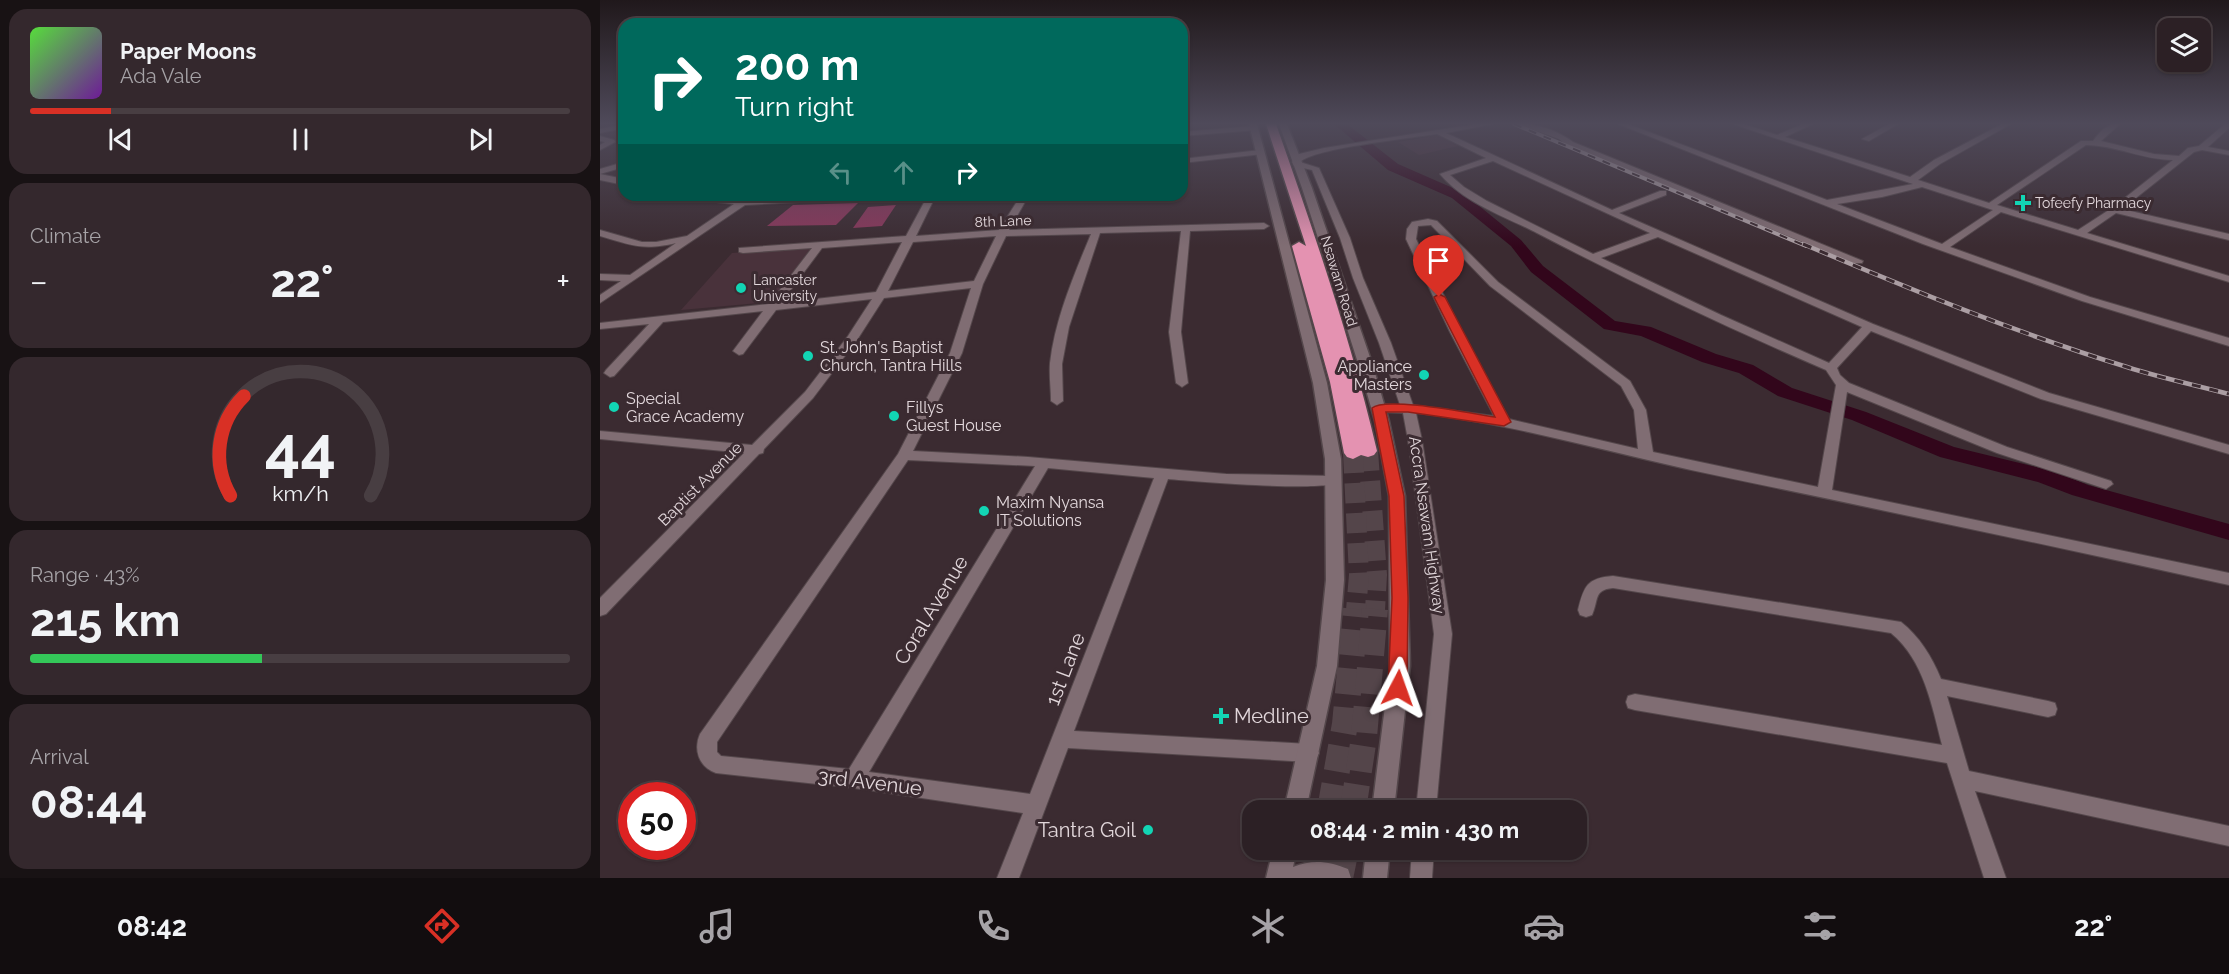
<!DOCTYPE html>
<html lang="en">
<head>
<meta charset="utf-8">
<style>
  body { margin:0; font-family:Raleway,sans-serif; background:#34282d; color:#f1f3f6; height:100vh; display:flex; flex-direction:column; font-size:22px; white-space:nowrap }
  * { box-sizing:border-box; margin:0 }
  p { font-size:20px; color:#a6a3a7 }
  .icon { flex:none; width:33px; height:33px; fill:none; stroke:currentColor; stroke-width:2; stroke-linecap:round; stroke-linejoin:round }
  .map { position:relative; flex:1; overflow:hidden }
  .panel { display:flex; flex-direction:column; gap:9px; padding:9px; background:#181214; width:600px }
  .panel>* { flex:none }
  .hud { position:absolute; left:18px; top:18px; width:570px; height:183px; border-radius:18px; box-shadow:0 2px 4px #0004,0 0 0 2px #483e42; background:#00695c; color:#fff; overflow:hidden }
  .tools { position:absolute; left:1557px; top:18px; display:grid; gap:12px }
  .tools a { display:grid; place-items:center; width:54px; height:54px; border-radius:12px; background:#2c2025; box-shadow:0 2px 4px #0004,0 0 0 2px #483e42; font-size:30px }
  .speed { position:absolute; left:18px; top:782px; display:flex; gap:12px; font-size:30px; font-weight:700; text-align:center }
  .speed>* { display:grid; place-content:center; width:78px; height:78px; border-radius:50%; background:#2c2025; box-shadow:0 2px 4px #0004,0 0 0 2px #483e42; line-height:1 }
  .speed .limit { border:9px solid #d22; background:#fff; color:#111 }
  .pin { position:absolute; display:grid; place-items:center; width:51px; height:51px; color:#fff; margin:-62px -26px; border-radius:50% 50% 50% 0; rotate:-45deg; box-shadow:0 0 6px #0007 }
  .pin .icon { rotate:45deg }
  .me { position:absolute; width:66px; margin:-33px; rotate:4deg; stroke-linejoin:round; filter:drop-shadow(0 0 4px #0008) }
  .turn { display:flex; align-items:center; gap:21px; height:126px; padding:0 18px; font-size:27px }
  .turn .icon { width:78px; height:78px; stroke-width:2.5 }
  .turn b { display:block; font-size:42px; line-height:51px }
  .lanes { display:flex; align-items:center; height:57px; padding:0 18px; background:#0003; justify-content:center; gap:30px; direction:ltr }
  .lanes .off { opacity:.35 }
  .big { font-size:45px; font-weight:700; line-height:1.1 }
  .panel .widget { flex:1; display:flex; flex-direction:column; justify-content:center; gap:9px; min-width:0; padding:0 21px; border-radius:18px; background:#34282d }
  .panel .dial { align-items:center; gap:0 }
  .dial svg { height:156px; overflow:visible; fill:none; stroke:#483e42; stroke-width:7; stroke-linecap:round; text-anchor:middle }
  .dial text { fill:#f1f3f6; stroke:none }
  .song { display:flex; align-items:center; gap:18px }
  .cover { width:72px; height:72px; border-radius:9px; background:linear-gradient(135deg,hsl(110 70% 55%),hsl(280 70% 35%)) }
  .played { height:6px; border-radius:3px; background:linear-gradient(90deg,#d93025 15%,#483e42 15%) }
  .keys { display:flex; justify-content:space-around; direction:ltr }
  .heat { display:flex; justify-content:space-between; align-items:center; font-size:33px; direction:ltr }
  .charge { height:9px; border-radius:4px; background:linear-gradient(90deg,#34c759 43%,#483e42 0) }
  .trip { position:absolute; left:642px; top:800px; width:345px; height:60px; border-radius:18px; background:#2c2025; box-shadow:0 2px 4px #0004,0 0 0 2px #483e42; font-weight:700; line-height:60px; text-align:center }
  .tab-bar { display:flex; height:96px; justify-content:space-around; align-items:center; background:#120d0f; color:#a6a3a7 }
  .tab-bar .icon { width:42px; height:42px }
  .tab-bar .selected { color:#d93025 }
  .tab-bar b { font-size:27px; color:#f1f3f6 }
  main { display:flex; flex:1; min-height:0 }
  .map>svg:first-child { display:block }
  .built { fill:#49323b }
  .green { fill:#89385b }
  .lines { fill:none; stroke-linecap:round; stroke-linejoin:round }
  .river { fill:#32061b; fill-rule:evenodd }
  .highway-tunnel-far1 { stroke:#54454a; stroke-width:20; stroke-dasharray:20 10; stroke-linecap:butt }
  .highway-tunnel { stroke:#54454a; stroke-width:26; stroke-dasharray:26 13; stroke-linecap:butt }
  .street-casing { stroke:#54474b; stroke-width:2 }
  .secondary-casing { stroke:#54474b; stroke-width:3 }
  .highway-casing { stroke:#54474b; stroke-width:3 }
  .street { fill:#806d73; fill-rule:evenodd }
  .secondary { fill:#806d73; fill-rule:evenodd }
  .highway { fill:#e492b1; fill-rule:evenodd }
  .rail-far1-casing { stroke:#ab9ea3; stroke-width:4 }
  .rail-casing { stroke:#ab9ea3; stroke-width:4.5 }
  .rail-far1 { stroke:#3b2b31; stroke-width:2; stroke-dasharray:8; stroke-linecap:butt }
  .rail { stroke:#3b2b31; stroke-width:3; stroke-dasharray:9; stroke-linecap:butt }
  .route { fill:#d93025; stroke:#8d1f18; stroke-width:1.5 }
  .poi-dot { fill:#12d5b4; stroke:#3b2b31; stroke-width:2 }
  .labels { text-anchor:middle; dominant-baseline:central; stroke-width:6; stroke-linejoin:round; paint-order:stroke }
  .far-poi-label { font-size:14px; fill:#e2d7db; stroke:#3b2b31; text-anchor:start }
  .far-street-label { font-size:14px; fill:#e2d7db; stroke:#3b2b31 }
  .poi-label { font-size:16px; fill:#e2d7db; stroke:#3b2b31; text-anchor:start }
  .street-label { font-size:16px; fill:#e2d7db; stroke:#3b2b31 }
  .near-street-label { font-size:20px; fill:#e2d7db; stroke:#3b2b31 }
  .near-poi-label { font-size:20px; fill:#e2d7db; stroke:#3b2b31; text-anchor:start }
</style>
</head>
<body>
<main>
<section class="panel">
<div class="widget">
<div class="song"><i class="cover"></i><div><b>Paper Moons</b><p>Ada Vale</p></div></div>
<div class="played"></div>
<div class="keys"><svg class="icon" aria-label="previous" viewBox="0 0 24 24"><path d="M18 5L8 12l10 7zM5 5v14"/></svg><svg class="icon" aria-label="pause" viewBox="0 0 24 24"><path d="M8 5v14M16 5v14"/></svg><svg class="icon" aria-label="next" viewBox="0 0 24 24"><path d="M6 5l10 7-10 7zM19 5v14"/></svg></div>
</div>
<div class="widget"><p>Climate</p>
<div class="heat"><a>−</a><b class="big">22°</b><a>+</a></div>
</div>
<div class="widget dial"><svg viewBox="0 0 100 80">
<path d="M14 69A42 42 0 1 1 86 69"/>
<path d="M14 69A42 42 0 0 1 21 18" stroke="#d93025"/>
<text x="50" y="56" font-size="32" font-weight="700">44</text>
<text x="50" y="72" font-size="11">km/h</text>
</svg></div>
<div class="widget"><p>Range · 43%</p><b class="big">215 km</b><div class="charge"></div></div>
<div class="widget"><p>Arrival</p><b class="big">08:44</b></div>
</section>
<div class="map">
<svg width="1629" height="878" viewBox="0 0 1629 878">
  <rect width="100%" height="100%" fill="#3b2b31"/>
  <g class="built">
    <polygon points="838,135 858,146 819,155 798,142"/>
    <polygon points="212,247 170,302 81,310 132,253"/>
  </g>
  <g class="green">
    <polygon points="258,203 236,225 167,226 193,205"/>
    <polygon points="296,205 282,226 253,228 268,207"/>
  </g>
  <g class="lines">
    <polygon class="river" points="734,124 747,124 798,164 862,192 921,240 943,266 1015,321 1051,327 1116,354 1153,365 1192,388 1266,412 1354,447 1453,471 1488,485 1629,524 1629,540 1472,495 1438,482 1340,457 1252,420 1178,396 1139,373 1102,362 1041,336 1004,329 931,272 911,246 852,198 788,170"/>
    <g class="highway-tunnel-far1">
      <polyline points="768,451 777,575 775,610"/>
      <polyline points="753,453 759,575 756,610"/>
    </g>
    <g class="highway-tunnel">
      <polyline points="730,810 745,724 756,609"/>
      <polyline points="753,810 764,737 775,609"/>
      <polyline points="714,878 721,849"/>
      <polyline points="740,878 746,849"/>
    </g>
    <defs>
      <g id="street">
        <polygon points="24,124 24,128 0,133 0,129"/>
        <path d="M876,124H893L846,133L1012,210L1060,191H1066V195L1019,213L1273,324L1449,393L1629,445V454L1441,399L1271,331L1237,368L1240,375L1249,383L1407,447L1511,481L1513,484L1506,489L1397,453L1247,392L1232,490L1629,573V585C1450,545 1271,508 1091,470C999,450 909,423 816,413L822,440L852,634L836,810H816L834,634L808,440L803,413L778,412L772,408L778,404L800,405L779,343L753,278L740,238L712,170L694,166L692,162L699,154L724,148ZM837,134L886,158L840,174C864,203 904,216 937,233C1031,282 1128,328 1226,370L1236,385L1218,487L1053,452L1046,410L1030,381L898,282L837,221L828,219L812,222L807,229L806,239L850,332L894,416L813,405L791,343L763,278L750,238L719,168L700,162C715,148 812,138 837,134ZM893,161L1050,233L993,254L887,201L864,187L850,175ZM831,225L890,286L1021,386L1034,410L1038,449L909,419L862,332L816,239L818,226ZM1058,237L1262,327L1229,363L1121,315L1001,258Z"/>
        <path d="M918,124C936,123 959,131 973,142L1263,261L1262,263H1254L967,146L959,139Z"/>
        <path d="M1018,124H1028L1227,200L1313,184L1133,124H1144L1177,135L1203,124H1213L1185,137L1310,177L1334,160L1402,124H1411L1340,164L1318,180L1389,203L1481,141H1493C1500,131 1508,123 1520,124L1501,141L1554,154L1579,156L1588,148L1599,146L1625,124H1629V128L1608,147L1629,151V155L1602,150L1594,152L1522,209L1629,234V240L1516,213L1487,233L1629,276V282L1401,212L1350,247L1490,297L1629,338V346L1482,301L1323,244ZM1486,145C1515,145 1543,160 1573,160L1512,208L1478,230L1397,205ZM1322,187L1393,210L1342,244L1237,204L1282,197Z"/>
        <polygon points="1289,124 1298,124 1269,141 1262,139"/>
        <polygon points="654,126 658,128 657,130 582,136 582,132"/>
        <polygon points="0,136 14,140 15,142 0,150 0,145 5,142 0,141"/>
        <polygon points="660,150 663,150 663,154 582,163 582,159"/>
        <polygon points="24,162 24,167 0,174 24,179 24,185 0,180 0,169"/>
        <path d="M75,195L147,199L225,195H279L275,198L145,205L0,303V295L21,281L0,280V274L30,275L76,243C43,251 31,245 0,236V230L42,242H56L87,236L134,204L79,198Z"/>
        <path d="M328,195H336L316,236L399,230L421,195H429L409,230L664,223L669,226L664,229L590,231L581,332L588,383L582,387L576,383L569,332L581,231L500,233L469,327L462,364L463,401L457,405L451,401C451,389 449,376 450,363C455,319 474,275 491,234L406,236L383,284L362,353L313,451L428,457L626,474L734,476L741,481C732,493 591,481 568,479L474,731L709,744L716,747L719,753L716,759L709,762L468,748L419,878H397L423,813L254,788L116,773C99,767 93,750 100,734L298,454L350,353L371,288L284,298L257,340L213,398L164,449L163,453L159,454L6,614L0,616V598L144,453L0,439V431L152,445L205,392L248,336L272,299L176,310L143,354L139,355L133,351L163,311L63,322L14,376L10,377L4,373L6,370L49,324L0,329V323L169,304L212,248L143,253L139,252V248L306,236ZM396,236L374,281L288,291L313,242ZM302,242L276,292L181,303L222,248ZM308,460L435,466L249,769L121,756L117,752V742ZM448,468L554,478L430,794L269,772Z"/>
        <path d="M1013,576L1301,622C1320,637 1332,657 1341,679L1448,701L1455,703L1457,709L1455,715L1448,717L1347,696L1369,771L1629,826V846L1375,791L1406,878H1384L1347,763L1035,710L1028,708L1026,702L1028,696L1035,694L1342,745C1332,706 1324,660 1291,633L1013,588C993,590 999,600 992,615L986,617L980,615L978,610C984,586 987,578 1013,576Z"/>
        <polygon points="812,849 834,849 832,878 810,878"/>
      </g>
      <g id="secondary">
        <polygon points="649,124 657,124 727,383 741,459 744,580 737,666 706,810 684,810 717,666 726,580 725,459 713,383"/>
        <polygon points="679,124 687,124 712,188 773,366 789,421 805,496 810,666 794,810 772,810 790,666 789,496 775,421 759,366 702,188"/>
        <path d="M673,849H697L693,867C713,859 728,861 748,869L751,878H666Z"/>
        <polygon points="766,849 790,849 787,878 763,878"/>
      </g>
      <path id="highway" d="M666,124H676C714,232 751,340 777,451L774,455L768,457L761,455L753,459L747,457L744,453L730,382L692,246L699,242L706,246Z"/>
    </defs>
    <use href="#street" class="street-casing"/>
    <use href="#secondary" class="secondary-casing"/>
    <use href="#highway" class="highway-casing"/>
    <use href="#street" class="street"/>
    <use href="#secondary" class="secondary"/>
    <use href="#highway" class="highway"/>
    <defs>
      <polyline id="rail-far1" points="914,124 1206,246"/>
      <path id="rail" d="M1203,244C1310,289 1416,333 1527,367C1561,378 1595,385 1629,394"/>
    </defs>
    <use href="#rail-far1" class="rail-far1-casing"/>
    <use href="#rail" class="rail-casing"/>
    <use href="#rail-far1" class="rail-far1"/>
    <use href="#rail" class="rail"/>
  </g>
  <linearGradient id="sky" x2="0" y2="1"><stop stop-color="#20181b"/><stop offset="0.5" stop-color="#4f4a5a"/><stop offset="1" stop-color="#4f4a5a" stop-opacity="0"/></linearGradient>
  <rect width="1629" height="247" fill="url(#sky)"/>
  <path class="route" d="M839,294L845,297L911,422L904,426L808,412H786L804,496L808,598L807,688L804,693L798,695L791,693L788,688L792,598L789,496L772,408C785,396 874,414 895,417L834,297Z"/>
  <g class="poi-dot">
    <path d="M1420 194h6v6h6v6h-6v6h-6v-6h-6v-6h6z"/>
    <circle cx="141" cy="288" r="6"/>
    <circle cx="208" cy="356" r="6"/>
    <circle cx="824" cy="375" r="6"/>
    <circle cx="14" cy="407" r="6"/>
    <circle cx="294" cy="416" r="6"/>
    <circle cx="384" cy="511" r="6"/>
    <path d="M618 707h6v6h6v6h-6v6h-6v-6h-6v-6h6z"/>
    <circle cx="548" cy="830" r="6"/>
  </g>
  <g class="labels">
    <g class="far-poi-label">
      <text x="1435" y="203">Tofeefy Pharmacy</text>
      <text x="153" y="280">Lancaster<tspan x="153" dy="16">University</tspan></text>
    </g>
    <g class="far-street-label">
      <text transform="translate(403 221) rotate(-2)">8th Lane</text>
      <text transform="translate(739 281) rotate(73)">Nsawam Road</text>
    </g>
    <g class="poi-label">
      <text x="220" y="347">St. John's Baptist<tspan x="220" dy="18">Church, Tantra Hills</tspan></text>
      <text x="812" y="366" text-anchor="end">Appliance<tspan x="812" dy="18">Masters</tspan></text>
      <text x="26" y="398">Special<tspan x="26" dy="18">Grace Academy</tspan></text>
      <text x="306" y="407">Fillys<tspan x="306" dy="18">Guest House</tspan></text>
      <text x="396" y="502">Maxim Nyansa<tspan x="396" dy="18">IT Solutions</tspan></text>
    </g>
    <g class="street-label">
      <text transform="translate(100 484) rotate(-45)">Baptist Avenue</text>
      <text transform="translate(827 525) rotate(82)">Accra Nsawam Highway</text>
    </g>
    <g class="near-street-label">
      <text transform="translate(331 610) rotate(-59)">Coral Avenue</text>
      <text transform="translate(465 669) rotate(-69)">1st Lane</text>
      <text transform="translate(270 782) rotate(7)">3rd Avenue</text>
    </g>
    <g class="near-poi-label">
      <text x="634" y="716">Medline</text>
      <text x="536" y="830" text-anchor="end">Tantra Goil</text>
    </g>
  </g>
</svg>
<div class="tools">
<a><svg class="icon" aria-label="layers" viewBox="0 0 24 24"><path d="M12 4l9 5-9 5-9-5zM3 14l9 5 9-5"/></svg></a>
</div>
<div class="speed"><div class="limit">50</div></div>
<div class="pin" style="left:839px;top:297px;background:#d93025"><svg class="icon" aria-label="arrive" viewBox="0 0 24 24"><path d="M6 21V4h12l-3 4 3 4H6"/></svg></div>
<svg class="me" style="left:798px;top:688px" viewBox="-20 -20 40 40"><path d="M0-17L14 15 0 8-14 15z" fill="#d93025" stroke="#fff" stroke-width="4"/></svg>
<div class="trip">08:44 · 2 min · 430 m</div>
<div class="hud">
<div class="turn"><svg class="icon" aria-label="right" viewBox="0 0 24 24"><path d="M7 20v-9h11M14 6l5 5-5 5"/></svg><div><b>200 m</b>Turn right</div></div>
<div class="lanes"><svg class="icon off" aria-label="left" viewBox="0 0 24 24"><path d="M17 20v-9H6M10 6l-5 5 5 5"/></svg><svg class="icon off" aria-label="ahead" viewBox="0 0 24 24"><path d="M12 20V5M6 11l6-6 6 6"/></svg><svg class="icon" aria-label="right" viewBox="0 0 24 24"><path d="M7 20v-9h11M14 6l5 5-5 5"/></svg></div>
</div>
</div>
</main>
<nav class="tab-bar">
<b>08:42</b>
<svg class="icon selected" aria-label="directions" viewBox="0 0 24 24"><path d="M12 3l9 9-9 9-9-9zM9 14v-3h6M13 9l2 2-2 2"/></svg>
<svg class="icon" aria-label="music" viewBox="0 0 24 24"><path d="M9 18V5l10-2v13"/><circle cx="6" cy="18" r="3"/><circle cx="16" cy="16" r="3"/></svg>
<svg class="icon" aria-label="phone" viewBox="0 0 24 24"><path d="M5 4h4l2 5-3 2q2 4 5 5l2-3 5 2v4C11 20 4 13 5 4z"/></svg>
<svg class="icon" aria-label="climate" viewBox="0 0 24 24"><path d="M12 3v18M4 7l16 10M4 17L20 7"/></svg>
<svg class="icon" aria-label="car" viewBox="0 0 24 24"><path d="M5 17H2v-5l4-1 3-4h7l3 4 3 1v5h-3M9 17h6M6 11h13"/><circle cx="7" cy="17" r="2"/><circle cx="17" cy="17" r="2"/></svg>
<svg class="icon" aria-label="filters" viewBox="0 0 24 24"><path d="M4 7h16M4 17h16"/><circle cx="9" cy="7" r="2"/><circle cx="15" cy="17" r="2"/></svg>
<b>22°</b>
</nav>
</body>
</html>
